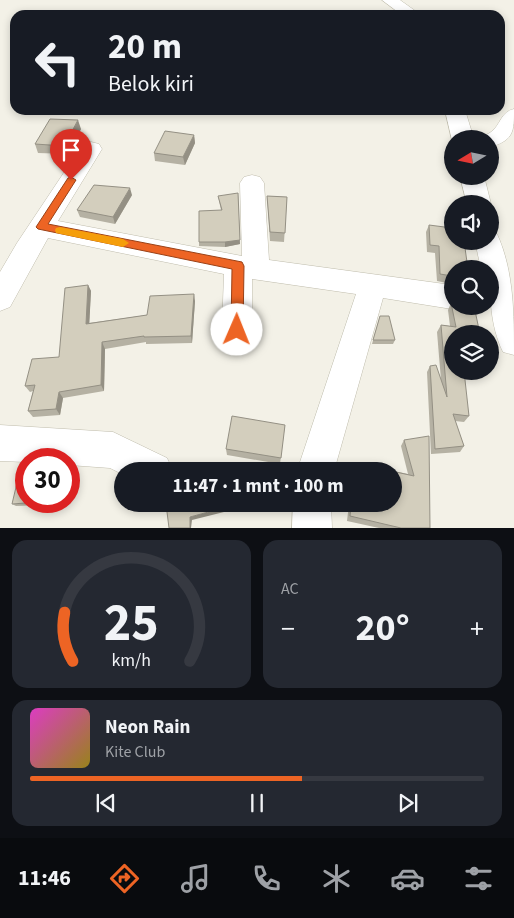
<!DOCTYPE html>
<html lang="id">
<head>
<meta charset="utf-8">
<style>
  body { margin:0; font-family:"Source Sans 3",sans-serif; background:#242831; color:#f1f3f6; height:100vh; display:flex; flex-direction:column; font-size:19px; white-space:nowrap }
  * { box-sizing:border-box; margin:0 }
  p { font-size:16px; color:#9ea1a6 }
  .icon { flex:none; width:28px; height:28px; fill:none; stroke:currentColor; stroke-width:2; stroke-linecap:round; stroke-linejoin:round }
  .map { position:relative; height:528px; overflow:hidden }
  .details { display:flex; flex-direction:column; gap:12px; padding:12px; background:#0d0f14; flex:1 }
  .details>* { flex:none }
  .top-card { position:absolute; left:10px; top:10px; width:495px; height:105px; border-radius:15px; box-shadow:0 2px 8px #0003; background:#171b24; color:#f1f3f6; overflow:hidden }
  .needle { width:32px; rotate:260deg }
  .buttons { position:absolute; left:444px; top:130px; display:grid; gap:10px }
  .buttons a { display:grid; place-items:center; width:55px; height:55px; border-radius:50%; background:#171b24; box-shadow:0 2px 8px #0003; font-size:25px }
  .speed { position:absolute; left:15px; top:448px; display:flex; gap:10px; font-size:25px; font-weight:700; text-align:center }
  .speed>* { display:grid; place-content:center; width:65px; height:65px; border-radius:50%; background:#171b24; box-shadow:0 2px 8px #0003; line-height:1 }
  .speed .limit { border:8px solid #d22; background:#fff; color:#111 }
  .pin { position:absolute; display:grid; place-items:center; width:42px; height:42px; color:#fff; margin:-51px -21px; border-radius:50% 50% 50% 0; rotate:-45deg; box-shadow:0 0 5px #0007 }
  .pin .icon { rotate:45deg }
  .me { position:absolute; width:55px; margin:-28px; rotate:1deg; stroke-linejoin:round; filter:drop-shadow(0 0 4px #0008) }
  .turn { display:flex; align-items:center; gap:18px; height:105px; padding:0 15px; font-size:22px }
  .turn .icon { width:65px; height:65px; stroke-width:2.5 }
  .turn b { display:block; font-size:35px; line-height:42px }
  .big { font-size:38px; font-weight:700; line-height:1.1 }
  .details .widget { flex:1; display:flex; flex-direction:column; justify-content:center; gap:8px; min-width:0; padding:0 18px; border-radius:15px; background:#242831 }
  .details .dial { align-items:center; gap:0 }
  .dial svg { height:130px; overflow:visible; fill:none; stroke:#363941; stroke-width:7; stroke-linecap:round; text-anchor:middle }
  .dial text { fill:#f1f3f6; stroke:none }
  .song { display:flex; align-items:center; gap:15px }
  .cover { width:60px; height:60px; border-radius:8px; background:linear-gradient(135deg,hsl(310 70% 55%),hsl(50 70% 35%)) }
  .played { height:5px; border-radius:2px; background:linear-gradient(90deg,#ed6424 60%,#363941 60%) }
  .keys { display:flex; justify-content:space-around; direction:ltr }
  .heat { display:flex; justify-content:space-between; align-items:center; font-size:28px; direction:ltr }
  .details .tiles { flex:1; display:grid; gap:12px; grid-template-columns:1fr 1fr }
  .widget:last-child { grid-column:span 2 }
  .trip { position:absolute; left:114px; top:462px; width:288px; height:50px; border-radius:25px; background:#171b24; box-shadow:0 2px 8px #0003; font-weight:700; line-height:50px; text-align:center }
  .menu { display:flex; height:80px; justify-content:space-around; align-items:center; background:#090b0e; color:#9ea1a6 }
  .menu .icon { width:35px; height:35px }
  .menu .on { color:#ed6424 }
  .menu b { font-size:22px; color:#f1f3f6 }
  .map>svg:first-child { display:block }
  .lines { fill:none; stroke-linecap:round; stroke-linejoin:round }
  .minor-casing { stroke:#c0bdad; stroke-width:1 }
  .minor { fill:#fff; fill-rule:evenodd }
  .wall { fill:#b5b1a3 }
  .shaded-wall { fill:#949084 }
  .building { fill:#d3cebd; stroke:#949084 }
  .route { fill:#ed6424; stroke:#9a4117 }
  .slow { fill:#f59e0b }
</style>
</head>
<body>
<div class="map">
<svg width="514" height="528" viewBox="0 0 514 528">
  <rect width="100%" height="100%" fill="#f3f1e7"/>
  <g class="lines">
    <defs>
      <g id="minor">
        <polygon points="382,0 400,0 421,15 402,15"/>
        <path d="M514,109C514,132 514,140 490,147V139H480C483,134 486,136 491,132C501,125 500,112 514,109Z"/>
        <polygon points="445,110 465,110 474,139 452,140"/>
        <polygon points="91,142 99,144 102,149 58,221 242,256 240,183 244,177 252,175 260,177 264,183 269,260 452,285 452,306 459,306 452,309 383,298 334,471 297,471 356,294 252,279 252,330 248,339 237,343 226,339 222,330 224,274 48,238 10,307 0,311 0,272 17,243 83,144"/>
        <polygon points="460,176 484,176 491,204 490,206 490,204 467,204"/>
        <path d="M490,232L497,234C514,271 514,315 514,355L503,352C490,325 490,297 490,269H481L475,241H490Z"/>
        <polygon points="0,425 113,432 167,458 173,471 122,471 122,474 110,468 69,465 69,459 26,459 26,462 0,461"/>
        <polygon points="293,504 331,504 332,528 292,528"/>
      </g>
    </defs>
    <use href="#minor" class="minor-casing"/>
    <use href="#minor" class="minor"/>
  </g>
  <g class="wall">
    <polygon points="81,129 68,154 38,153 35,144"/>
    <polygon points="194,135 195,143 185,165 155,161 154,153"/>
    <polygon points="132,195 115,224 80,217 77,210"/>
    <polygon points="218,196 240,244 225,247 199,246 199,242 221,210"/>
    <polygon points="267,196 287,197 284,242 270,241"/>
    <polygon points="429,225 452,269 452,284 437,281 435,253 427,252 426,232"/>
    <polygon points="88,285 91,291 89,323 147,315 195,301 192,343 146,344 146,342 105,349 104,391 63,398 60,415 33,417 28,411 33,391 30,392 25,386 59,357"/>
    <polygon points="451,303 474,306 452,334 469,416 464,422 455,421 464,446 460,452 431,454 427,372 430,366 441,380 437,332 441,325 450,326 448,310"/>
    <polygon points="380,316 395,340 393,344 372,344"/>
    <polygon points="285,425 280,464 227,455 226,449"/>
    <polygon points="404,440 430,528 379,528 347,521 349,504 392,504 392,471 352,471 352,468 355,463 408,474 401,446"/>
    <polygon points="43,501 42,505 16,506 12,504"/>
  </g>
  <g class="shaded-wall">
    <polygon points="78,120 81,129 68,154 64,146"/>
    <polygon points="194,135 195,143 185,165 183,157"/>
    <polygon points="130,188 132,195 115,224 113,217"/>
    <polygon points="238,193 240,244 225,247 225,242"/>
    <polygon points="88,285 91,291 89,330 86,324"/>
    <polygon points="194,294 195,301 192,343 191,336"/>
    <polygon points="102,342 105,349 104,391 101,385"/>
    <polygon points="59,392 63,398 60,415 56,409"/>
    <polygon points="223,508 224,512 192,520 191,528 190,528 190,517"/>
  </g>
  <g class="building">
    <polygon points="50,119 78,120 64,146 35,144"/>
    <polygon points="165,131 194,135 183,157 154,153"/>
    <polygon points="94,185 130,188 113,217 77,210"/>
    <polygon points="238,193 240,240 225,242 199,242 199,211 222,210 218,196"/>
    <polygon points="267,196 287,197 285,233 270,232"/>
    <polygon points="429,225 452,228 452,241 464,241 468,269 452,269 452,276 440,274 439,246 430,245"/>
    <polygon points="88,285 86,324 147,315 150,296 194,294 191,336 144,337 144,336 102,342 101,385 59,392 56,409 28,411 35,385 25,386 32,359 59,357 65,288"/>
    <polygon points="451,303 452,303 452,306 474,306 480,334 452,334 452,371 464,371 469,416 453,414 464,446 435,449 430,366 436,365 447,397 441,325 456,327"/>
    <polygon points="380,316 389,316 395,340 373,340"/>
    <polygon points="232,416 285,425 281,458 226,449"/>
    <polygon points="429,436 430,528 401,528 350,516 351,504 392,504 392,471 354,471 355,463 414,476 404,440"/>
    <polygon points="21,466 26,466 26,501 40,501 39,502 12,504"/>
    <polygon points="166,504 223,504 223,508 190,517 190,528 169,528"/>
  </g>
  <polygon class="route" points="71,177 76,180 48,224 242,262 244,266 243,330 241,334 237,335 233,334 231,330 232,269 38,229 36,227 38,224 68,178"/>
  <polygon class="slow" points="60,227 123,239 129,243 123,247 56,233 55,230 56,228"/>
</svg>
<div class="buttons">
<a><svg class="needle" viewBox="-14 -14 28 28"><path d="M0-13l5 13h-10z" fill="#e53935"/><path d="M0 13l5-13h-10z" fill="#9ea1a6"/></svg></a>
<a><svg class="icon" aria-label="sound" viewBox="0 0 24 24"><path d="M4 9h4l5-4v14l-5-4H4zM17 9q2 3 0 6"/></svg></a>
<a><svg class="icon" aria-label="search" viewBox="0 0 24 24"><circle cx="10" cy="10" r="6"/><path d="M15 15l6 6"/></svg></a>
<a><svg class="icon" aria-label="layers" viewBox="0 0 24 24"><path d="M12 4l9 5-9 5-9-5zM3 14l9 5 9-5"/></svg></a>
</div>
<div class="speed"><div class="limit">30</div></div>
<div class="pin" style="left:71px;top:180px;background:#d93025"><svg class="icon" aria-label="arrive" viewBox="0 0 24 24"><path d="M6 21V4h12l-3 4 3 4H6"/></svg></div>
<svg class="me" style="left:237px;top:330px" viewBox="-20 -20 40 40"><circle r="19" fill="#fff"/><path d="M0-13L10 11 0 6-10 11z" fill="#ed6424"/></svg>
<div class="trip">11:47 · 1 mnt · 100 m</div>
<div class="top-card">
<div class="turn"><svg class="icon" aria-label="left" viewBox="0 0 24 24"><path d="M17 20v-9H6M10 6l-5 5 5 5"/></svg><div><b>20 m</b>Belok kiri</div></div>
</div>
</div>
<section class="details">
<div class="tiles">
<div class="widget dial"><svg viewBox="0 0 100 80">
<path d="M14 69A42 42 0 1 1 86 69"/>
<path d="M14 69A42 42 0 0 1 9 39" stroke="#ed6424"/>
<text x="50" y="56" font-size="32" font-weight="700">25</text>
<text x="50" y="72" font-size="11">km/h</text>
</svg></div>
<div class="widget"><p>AC</p>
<div class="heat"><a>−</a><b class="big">20°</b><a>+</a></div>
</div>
<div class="widget">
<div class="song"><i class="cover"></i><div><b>Neon Rain</b><p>Kite Club</p></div></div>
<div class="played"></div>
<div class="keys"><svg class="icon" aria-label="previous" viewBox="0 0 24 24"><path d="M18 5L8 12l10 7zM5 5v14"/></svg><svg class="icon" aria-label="pause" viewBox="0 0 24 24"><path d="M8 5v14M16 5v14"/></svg><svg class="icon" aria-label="next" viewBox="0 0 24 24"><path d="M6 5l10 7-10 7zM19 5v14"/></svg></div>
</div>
</div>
</section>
<nav class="menu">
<b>11:46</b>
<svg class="icon on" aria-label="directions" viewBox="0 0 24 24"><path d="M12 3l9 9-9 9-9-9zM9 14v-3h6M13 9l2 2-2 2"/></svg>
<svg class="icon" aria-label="music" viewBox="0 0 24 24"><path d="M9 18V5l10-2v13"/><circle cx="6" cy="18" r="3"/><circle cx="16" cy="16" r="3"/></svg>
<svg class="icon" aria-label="phone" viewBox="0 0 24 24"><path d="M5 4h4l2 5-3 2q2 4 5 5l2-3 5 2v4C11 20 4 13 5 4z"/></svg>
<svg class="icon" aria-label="climate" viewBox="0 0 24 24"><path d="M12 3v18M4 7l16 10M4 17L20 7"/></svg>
<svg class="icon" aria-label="car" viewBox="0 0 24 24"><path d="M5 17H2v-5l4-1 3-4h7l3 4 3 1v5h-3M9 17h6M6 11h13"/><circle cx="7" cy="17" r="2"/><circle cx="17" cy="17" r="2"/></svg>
<svg class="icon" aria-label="filters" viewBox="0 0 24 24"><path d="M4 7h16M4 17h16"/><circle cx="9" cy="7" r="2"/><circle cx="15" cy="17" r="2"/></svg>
</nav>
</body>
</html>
